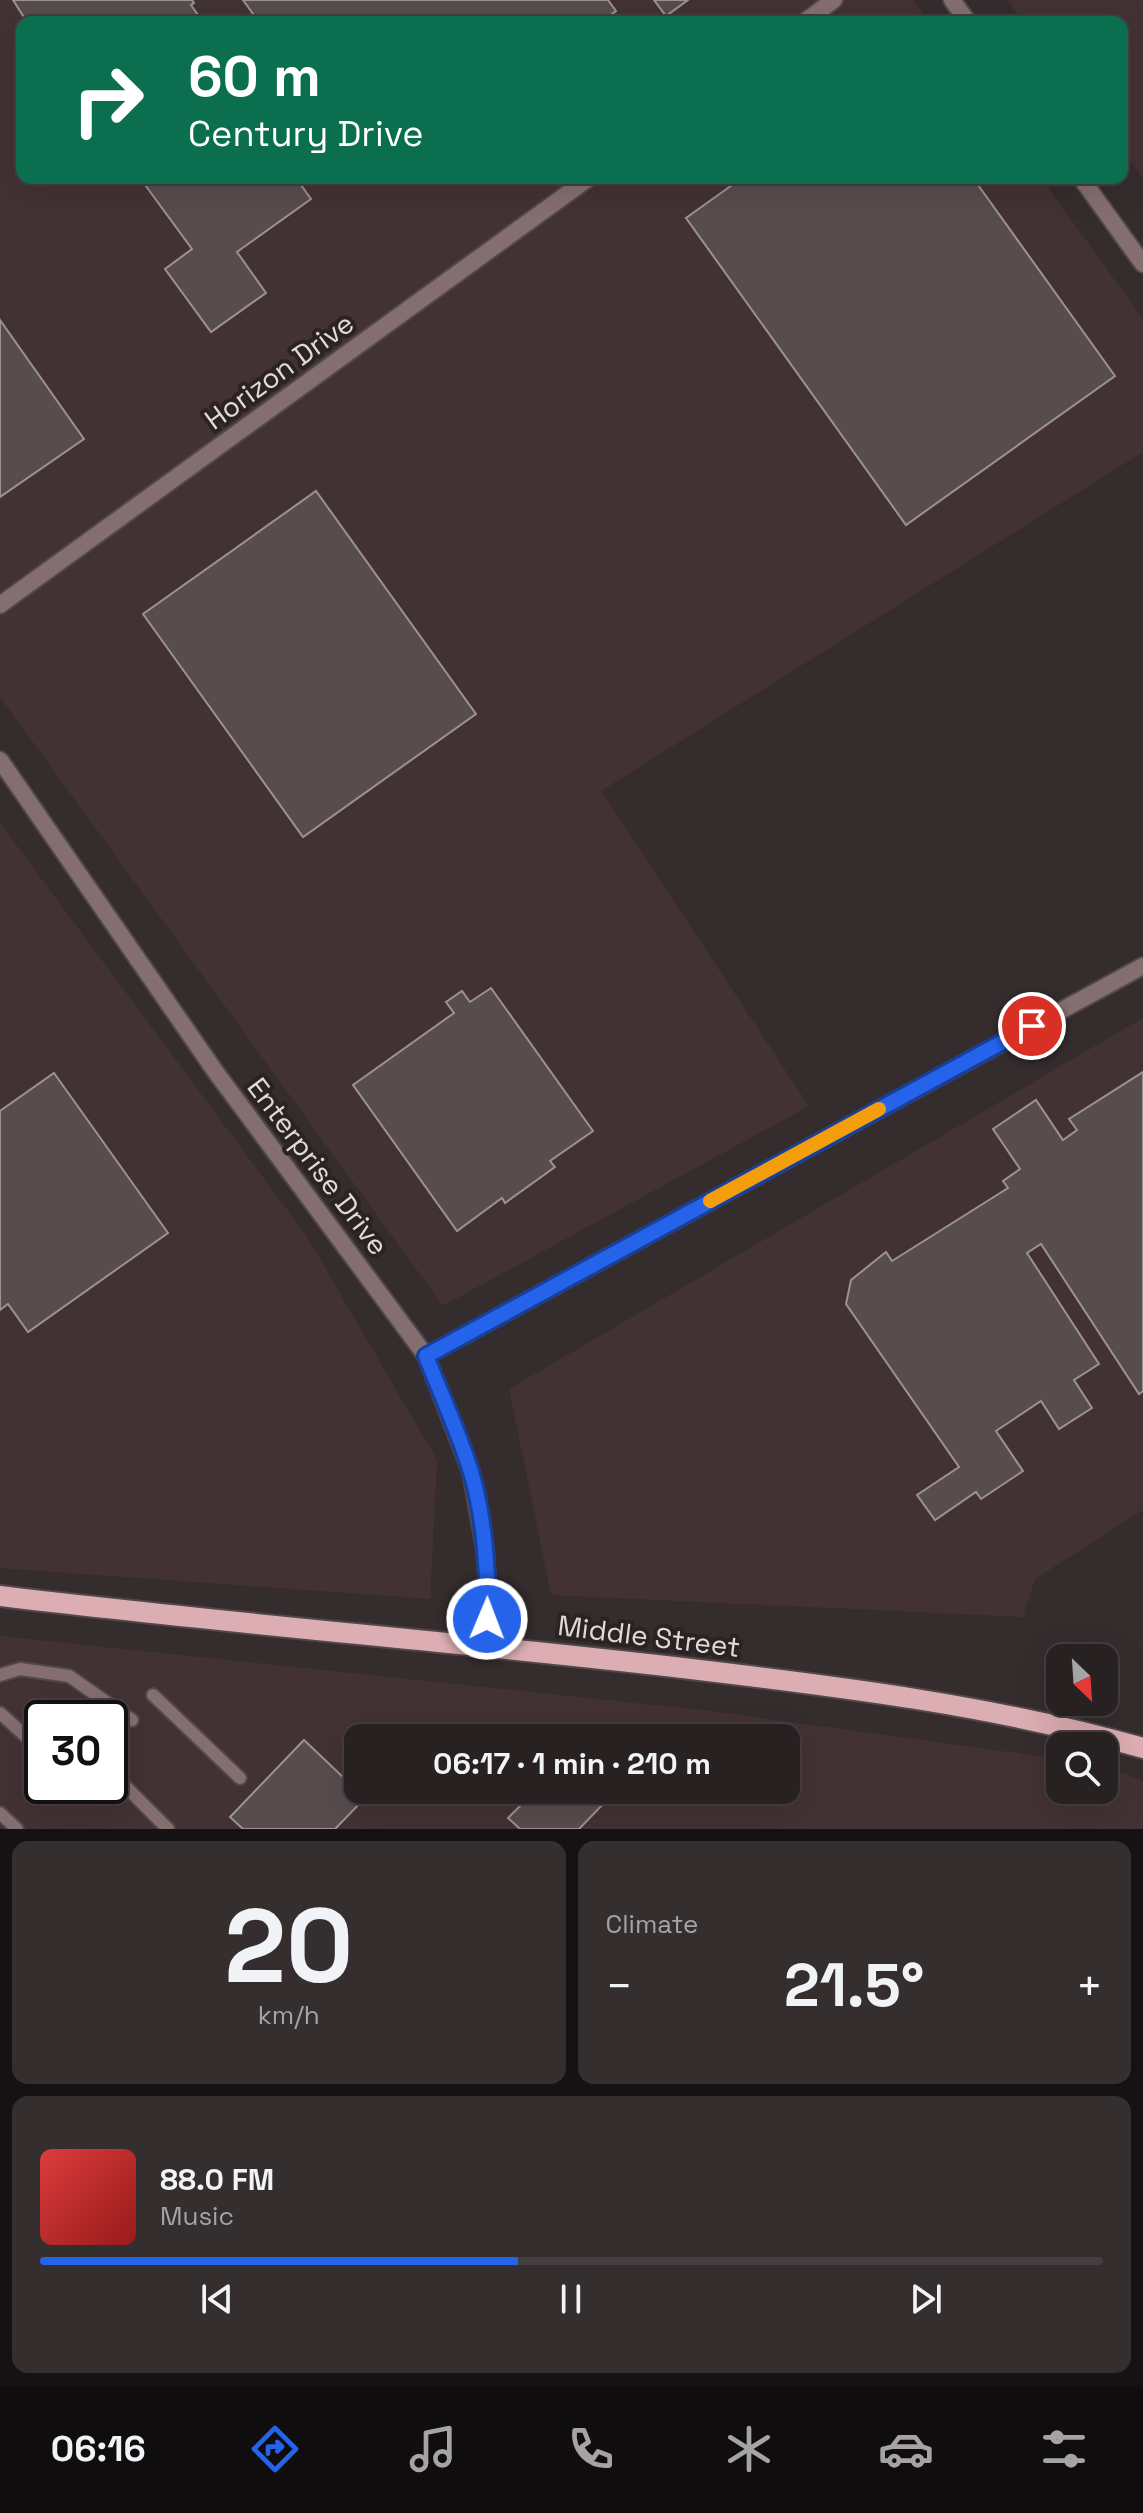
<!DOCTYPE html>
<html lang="en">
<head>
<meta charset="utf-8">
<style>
  body { margin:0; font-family:"Space Grotesk",sans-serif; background:#342e2f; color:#f1f3f6; height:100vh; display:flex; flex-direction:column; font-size:30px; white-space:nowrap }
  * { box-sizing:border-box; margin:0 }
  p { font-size:26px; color:#a5a3a5 }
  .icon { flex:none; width:44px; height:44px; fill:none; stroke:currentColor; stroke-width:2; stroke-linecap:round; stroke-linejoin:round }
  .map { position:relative; height:1829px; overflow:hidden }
  .drawer { display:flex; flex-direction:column; gap:12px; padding:12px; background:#161213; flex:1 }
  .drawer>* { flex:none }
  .top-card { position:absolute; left:16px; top:16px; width:1112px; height:168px; border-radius:16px; box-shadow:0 8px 32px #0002,0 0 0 2px #443e40; background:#0b6e4f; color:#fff; overflow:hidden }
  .needle { width:52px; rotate:155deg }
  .fabs { position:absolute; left:1046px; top:1644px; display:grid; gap:16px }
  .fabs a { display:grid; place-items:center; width:72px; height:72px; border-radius:16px; background:#282122; box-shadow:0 8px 32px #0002,0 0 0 2px #443e40; font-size:40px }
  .speed { position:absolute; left:24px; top:1700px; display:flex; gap:16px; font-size:40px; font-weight:700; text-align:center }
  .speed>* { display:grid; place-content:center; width:104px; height:104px; border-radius:50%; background:#282122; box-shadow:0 8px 32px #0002,0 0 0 2px #443e40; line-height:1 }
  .speed .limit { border:4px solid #111; border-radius:12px; background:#fff; color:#111 }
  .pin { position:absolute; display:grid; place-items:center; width:68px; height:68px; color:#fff; margin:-34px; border:4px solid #fff; border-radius:50%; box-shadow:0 2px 8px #0007 }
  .me { position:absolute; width:88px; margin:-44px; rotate:1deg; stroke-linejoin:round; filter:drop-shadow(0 0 6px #0008) }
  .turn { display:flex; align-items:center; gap:28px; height:168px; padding:0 40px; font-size:36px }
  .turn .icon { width:104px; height:104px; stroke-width:2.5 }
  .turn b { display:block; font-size:56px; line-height:68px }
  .big { font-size:60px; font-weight:700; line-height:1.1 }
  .drawer .widget { flex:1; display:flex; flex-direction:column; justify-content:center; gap:12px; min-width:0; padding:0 28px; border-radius:16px; background:#342e2f }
  .drawer .dial { align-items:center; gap:0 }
  .dial b { font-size:104px; line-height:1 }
  .song { display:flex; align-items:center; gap:24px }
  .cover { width:96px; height:96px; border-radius:12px; background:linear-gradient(135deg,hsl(0 70% 55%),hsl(0 70% 35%)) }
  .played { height:8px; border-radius:4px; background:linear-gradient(90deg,#2563eb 45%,#443e40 45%) }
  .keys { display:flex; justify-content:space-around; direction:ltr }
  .heat { display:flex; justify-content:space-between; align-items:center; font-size:44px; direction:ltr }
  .drawer .tiles { flex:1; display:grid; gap:12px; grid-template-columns:1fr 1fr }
  .widget:last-child { grid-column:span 2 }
  .trip { position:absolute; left:344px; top:1724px; width:456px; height:80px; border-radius:16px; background:#282122; box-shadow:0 8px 32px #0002,0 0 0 2px #443e40; font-weight:700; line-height:80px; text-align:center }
  .dock { display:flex; height:128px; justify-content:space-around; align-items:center; background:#100d0e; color:#a5a3a5 }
  .dock .icon { width:56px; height:56px }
  .dock .current { color:#2563eb }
  .dock b { font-size:36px; color:#f1f3f6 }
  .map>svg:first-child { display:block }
  .built { fill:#433234; fill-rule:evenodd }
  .building { fill:#584d4e; stroke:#9d9192; stroke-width:2 }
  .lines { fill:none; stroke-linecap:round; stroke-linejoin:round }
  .service-casing { stroke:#504849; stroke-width:16 }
  .minor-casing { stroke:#504849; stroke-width:20 }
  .primary-casing { stroke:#504849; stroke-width:24 }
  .service { stroke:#856e70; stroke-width:12 }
  .minor { stroke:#856e70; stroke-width:16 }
  .primary { stroke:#dcadb2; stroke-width:20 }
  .route-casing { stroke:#184099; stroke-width:20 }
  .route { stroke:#2563eb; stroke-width:14 }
  .slow { stroke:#f59e0b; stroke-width:14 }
  .labels { text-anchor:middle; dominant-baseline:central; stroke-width:8; stroke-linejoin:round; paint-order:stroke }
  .street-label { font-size:28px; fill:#e0dada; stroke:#2b2223 }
</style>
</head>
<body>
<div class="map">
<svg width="1143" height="1829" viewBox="0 0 1143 1829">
  <rect width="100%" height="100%" fill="#352c2d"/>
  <g class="built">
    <polygon points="0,0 913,0 929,22 22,22 22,178 1041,178 1143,319 1143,452 601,791 809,1106 443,1306 0,697"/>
    <polygon points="1007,0 1143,0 1143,178 1122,150 1122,22 1024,22"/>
    <polygon points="0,823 306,1235 437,1460 430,1599 0,1568"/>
    <polygon points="1143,1018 1143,1510 1035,1579 1023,1617 551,1595 509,1389"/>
    <path d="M0,1636L711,1711L1060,1759V1790H1104V1765L1143,1781V1829H0ZM42,1718H110V1786H42ZM358,1738H786V1790H358Z"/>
  </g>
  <g class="building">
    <polygon points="13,0 192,0 194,3 191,5 203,22 27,22"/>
    <polygon points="243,0 608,0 616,11 601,22 259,22"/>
    <polygon points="654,0 688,0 666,16"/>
    <polygon points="140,178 296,178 311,199 237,252 266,293 211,332 165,269 192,249"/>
    <polygon points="742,178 973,178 1115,376 906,525 686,218"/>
    <polygon points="0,320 84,439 0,497"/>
    <polygon points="316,491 476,714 303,837 143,614"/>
    <polygon points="491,988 593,1131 550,1161 555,1167 505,1203 502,1198 457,1231 353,1085 454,1013 446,1002 462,991 470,1002"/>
    <polygon points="1143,1072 1143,1391 1139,1394 1041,1244 1027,1253 1099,1364 1074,1380 1092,1408 1059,1429 1041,1401 996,1431 1023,1471 981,1499 976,1492 935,1520 917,1495 959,1467 846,1304 851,1280 886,1252 892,1261 1008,1188 1003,1181 1020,1169 993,1129 1036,1100 1063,1140 1077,1130 1069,1119"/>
    <polygon points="54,1073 168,1233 28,1332 8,1304 0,1310 0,1111"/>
    <polygon points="591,1724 606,1738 577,1738"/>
    <polygon points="304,1740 365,1798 335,1829 243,1829 230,1817"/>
    <polygon points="536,1790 623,1790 612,1801 609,1798 579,1829 520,1829 508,1818"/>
  </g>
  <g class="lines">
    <defs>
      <g id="service">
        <polyline points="0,1675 20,1669 69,1676 132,1720"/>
        <polyline points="153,1695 240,1778"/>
        <polyline points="0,1713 42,1751"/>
        <polyline points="110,1771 168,1829"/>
        <polyline points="0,1813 17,1829"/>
      </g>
      <g id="minor">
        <polyline points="952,0 968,22"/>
        <polyline points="804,22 834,0"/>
        <polyline points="1081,178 1143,264"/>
        <polyline points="0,605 589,178"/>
        <polyline points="0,760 215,1071 426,1356 471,1472 485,1550 488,1593 485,1646"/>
        <polyline points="426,1356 1143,966"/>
      </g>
      <path id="primary" d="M0,1596C230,1624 461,1642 691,1669C843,1687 996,1706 1143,1748"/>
    </defs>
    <use href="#service" class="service-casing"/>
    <use href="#minor" class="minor-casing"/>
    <use href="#primary" class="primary-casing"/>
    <use href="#service" class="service"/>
    <use href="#minor" class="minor"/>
    <use href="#primary" class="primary"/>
  </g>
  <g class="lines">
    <defs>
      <path id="route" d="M487,1619C489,1573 484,1516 471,1472C459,1433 441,1394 426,1356L1032,1026"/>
    </defs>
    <use href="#route" class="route-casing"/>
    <use href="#route" class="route"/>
    <polyline class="slow" points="710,1201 879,1109"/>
  </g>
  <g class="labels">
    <g class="street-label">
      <text transform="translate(279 371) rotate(-36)">Horizon Drive</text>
      <text transform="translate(318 1166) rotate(53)">Enterprise Drive</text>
      <text transform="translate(649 1636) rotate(7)">Middle Street</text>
    </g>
  </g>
</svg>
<div class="fabs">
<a><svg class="needle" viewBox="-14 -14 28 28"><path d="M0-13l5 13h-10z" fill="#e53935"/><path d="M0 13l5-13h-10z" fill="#a5a3a5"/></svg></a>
<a><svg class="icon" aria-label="search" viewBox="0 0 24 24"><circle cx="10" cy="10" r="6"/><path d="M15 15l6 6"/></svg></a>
</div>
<div class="speed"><div class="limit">30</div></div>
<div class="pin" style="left:1032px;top:1026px;background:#d93025"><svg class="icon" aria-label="arrive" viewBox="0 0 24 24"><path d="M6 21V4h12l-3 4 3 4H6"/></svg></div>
<svg class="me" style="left:487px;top:1619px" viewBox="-20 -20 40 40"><circle r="17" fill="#2563eb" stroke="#fff" stroke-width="3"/><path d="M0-11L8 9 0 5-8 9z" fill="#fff"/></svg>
<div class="trip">06:17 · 1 min · 210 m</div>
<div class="top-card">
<div class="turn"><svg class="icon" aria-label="right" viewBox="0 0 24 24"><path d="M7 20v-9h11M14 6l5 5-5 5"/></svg><div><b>60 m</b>Century Drive</div></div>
</div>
</div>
<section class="drawer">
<div class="tiles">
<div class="widget dial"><b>20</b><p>km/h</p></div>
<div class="widget"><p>Climate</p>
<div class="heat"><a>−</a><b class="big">21.5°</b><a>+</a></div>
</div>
<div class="widget">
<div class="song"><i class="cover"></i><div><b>88.0 FM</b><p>Music</p></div></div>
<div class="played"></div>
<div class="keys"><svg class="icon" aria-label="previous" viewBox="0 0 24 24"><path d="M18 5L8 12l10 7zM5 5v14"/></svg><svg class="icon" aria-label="pause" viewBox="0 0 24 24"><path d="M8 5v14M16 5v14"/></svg><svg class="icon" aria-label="next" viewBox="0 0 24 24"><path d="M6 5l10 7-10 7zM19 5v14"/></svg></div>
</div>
</div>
</section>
<nav class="dock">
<b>06:16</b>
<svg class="icon current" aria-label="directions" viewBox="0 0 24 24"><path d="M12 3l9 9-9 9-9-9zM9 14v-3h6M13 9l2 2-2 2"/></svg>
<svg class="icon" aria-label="music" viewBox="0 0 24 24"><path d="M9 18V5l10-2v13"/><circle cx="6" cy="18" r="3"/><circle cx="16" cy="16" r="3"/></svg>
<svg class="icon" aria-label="phone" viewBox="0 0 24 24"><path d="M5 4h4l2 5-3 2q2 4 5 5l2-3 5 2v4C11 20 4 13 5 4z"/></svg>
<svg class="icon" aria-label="climate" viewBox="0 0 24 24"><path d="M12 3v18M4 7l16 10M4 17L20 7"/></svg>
<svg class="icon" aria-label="car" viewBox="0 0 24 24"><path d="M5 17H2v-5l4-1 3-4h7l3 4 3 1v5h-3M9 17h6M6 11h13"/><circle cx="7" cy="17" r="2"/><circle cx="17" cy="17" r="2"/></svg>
<svg class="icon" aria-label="filters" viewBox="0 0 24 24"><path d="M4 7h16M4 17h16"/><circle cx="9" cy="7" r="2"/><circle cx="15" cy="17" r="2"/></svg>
</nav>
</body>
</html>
